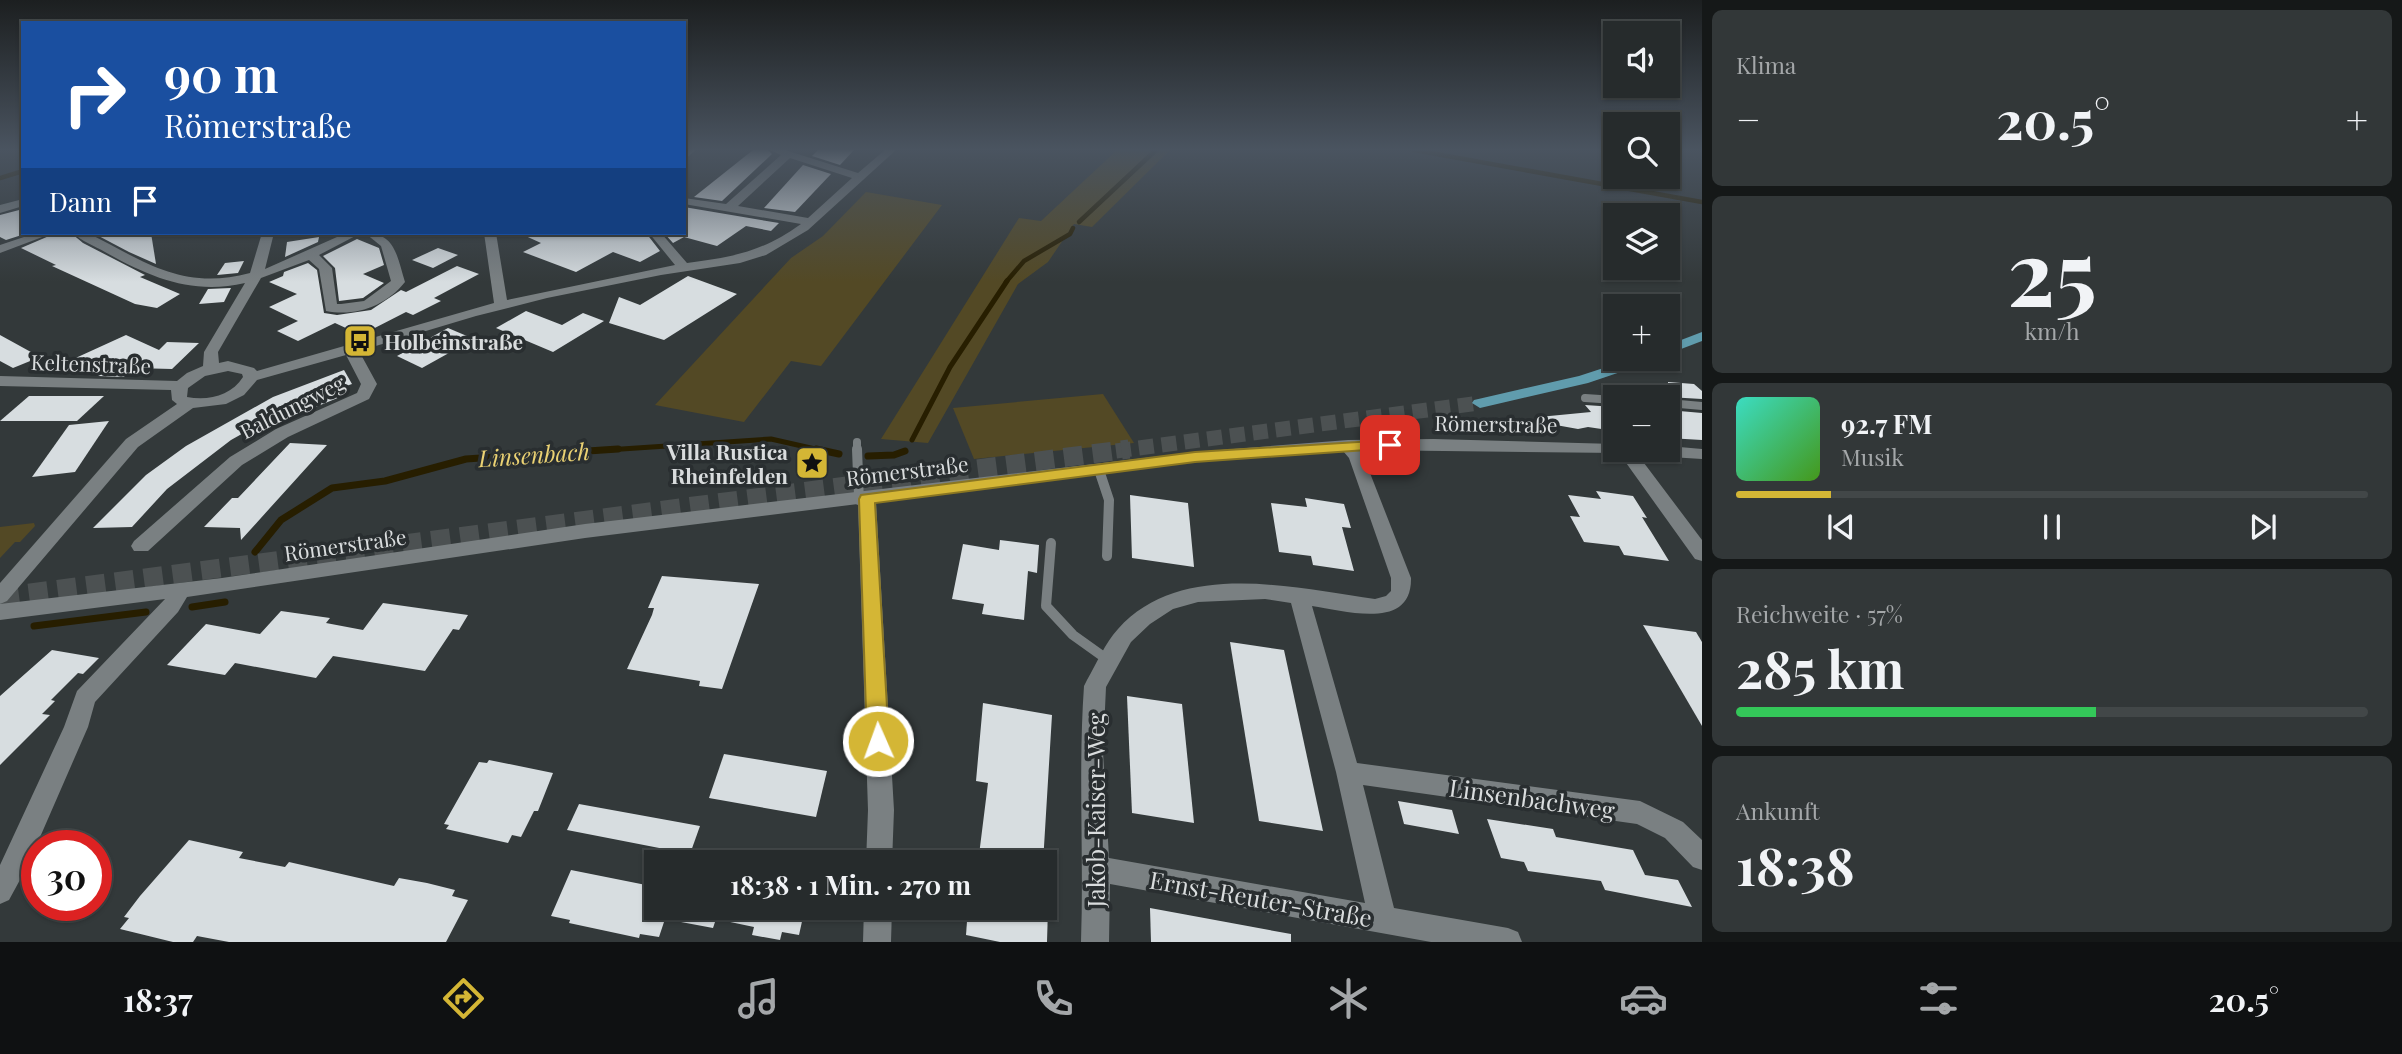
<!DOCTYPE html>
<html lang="de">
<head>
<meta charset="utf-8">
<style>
  body { margin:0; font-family:"Playfair Display",serif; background:#323738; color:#f1f3f6; height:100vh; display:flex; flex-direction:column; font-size:26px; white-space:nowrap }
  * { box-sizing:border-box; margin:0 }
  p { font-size:23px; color:#a4a7a9 }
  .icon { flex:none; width:38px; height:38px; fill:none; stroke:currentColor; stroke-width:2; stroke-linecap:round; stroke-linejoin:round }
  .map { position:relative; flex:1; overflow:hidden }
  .panel { display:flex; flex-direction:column; gap:10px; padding:10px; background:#151818; width:700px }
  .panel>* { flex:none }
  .banner { position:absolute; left:21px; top:21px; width:665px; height:214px; border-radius:0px; box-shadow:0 2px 5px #0004,0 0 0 2px #424748; background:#1a4fa0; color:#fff; overflow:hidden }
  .buttons { position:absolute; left:1603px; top:21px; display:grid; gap:14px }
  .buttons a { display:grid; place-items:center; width:77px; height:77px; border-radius:0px; background:#262b2c; box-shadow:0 2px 5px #0004,0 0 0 2px #424748; font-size:35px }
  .speed { position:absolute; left:21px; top:830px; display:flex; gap:14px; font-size:35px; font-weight:700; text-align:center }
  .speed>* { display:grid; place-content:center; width:91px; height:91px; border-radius:50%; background:#262b2c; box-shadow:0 2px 5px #0004,0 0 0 2px #424748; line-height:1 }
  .speed .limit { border:10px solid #d22; background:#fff; color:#111 }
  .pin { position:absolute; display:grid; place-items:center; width:60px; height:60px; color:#fff; margin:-30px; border-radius:14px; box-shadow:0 4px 10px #0006 }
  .me { position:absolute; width:77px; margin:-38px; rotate:358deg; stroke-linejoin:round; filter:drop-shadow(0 0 5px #0008) }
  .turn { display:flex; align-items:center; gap:24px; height:147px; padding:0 28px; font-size:32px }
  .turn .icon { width:91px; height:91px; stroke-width:2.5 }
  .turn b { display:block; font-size:49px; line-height:60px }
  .then { display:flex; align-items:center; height:66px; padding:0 28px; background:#0003; gap:14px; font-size:26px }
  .big { font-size:52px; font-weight:700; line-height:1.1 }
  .panel .widget { flex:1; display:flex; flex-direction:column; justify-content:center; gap:10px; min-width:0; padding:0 24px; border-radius:10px; background:#323738 }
  .panel .dial { align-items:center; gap:0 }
  .dial b { font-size:91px; line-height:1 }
  .song { display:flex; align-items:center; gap:21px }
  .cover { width:84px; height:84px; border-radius:10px; background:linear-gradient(135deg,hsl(170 70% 55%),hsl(100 70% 35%)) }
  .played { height:7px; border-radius:4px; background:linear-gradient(90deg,#d4b635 15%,#424748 15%) }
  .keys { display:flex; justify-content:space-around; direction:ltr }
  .heat { display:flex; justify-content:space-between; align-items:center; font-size:38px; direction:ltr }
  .charge { height:10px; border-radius:5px; background:linear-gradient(90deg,#34c759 57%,#424748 0) }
  .trip { position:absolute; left:644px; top:850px; width:413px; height:70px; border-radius:0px; background:#262b2c; box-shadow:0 2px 5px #0004,0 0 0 2px #424748; font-weight:700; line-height:70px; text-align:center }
  .tab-bar { display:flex; height:112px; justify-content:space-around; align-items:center; background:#0f1112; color:#a4a7a9 }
  .tab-bar .icon { width:49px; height:49px }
  .tab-bar .active { color:#d4b635 }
  .tab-bar b { font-size:32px; color:#f1f3f6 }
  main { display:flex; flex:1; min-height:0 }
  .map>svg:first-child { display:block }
  .green { fill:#534925 }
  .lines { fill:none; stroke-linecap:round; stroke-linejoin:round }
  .stream-far2 { stroke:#271e00; stroke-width:4.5 }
  .stream-far1 { stroke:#271e00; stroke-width:5 }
  .stream { stroke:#271e00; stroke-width:7 }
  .building { fill:#d7dde0 }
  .primary-tunnel-far1 { stroke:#4c5152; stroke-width:15; stroke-dasharray:15 8; stroke-linecap:butt }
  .primary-tunnel { stroke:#4c5152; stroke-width:19; stroke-dasharray:19 10; stroke-linecap:butt }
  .service-far1 { stroke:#7a8082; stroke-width:8 }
  .service { stroke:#7a8082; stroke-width:10 }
  .minor { fill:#7a8082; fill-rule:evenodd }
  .primary { fill:#609cad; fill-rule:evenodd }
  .route { fill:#d4b635; stroke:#8a7622; stroke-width:2 }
  .labels { text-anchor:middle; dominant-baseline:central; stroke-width:7; stroke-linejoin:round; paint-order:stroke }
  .poi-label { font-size:21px; font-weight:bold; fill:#d9dcdd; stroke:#292e30; text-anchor:start }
  .street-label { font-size:21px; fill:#d9dcdd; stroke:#292e30 }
  .water-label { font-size:23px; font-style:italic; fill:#ebd273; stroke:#292e30 }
  .near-street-label { font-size:24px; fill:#d9dcdd; stroke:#292e30 }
</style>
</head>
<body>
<main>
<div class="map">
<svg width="1702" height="942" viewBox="0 0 1702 942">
  <rect width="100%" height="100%" fill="#33393a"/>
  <g class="green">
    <polygon points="1117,150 1170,150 1092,227 1074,224 1048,262 1018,284 928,443 881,439 1019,218 1041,221"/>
    <polygon points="866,192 942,205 821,366 791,361 744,422 655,405 791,258 823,236"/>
    <polygon points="1103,394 1134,443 974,459 953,408"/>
    <polygon points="34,523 35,526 20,542 15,542 0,558 0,527"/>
  </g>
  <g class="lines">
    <g class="stream-far2">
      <polyline points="1414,150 1702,202"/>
      <polyline points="0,178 23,171"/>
      <polyline points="1079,222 1156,150"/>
      <polyline points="1006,282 1024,261 1070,234 1073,228"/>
    </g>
    <g class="stream-far1">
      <polyline points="912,440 950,367 1007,281"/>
      <polyline points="592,451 771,439 824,451"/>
    </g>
    <g class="stream">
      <polyline points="816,449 839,454"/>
      <polyline points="868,456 894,455 905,451"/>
      <polyline points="255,552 281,520 332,488 385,481 466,459 618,449"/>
      <polyline points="192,607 225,602"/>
      <polyline points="34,626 146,612"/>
    </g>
  </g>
  <g class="building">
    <polygon points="753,150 768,150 772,154 722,201 694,197"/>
    <polygon points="818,150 854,150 840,165 812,156"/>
    <polygon points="803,165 831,174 795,212 764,208"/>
    <polygon points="684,207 779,223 771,231 746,226 717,246 684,237 673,243 664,233 684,233"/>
    <polygon points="23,209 23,233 28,233 6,240 0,237 0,215"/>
    <polygon points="56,233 71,233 83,243 145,275 140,277 180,294 157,308 135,304 52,266 56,265 21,248"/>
    <polygon points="93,233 151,233 156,264 129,252"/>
    <polygon points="519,233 646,233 660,251 640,262 613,252 576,272 523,252 541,243"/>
    <polygon points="319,237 318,242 285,257 287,242"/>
    <polygon points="357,239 379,248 384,265 363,274 384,283 363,298 339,301 335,268 323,256"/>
    <polygon points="438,248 458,255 433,268 412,260"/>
    <polygon points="244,261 238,273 217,275 225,263"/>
    <polygon points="308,263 317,270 324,313 337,315 371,310 401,290 406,292 457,266 479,274 434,298 441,301 413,315 406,312 361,335 335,323 298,341 277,331 298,321 269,307 297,294 269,282 283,276 284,272"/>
    <polygon points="688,276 737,294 664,340 609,323 619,297 640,305"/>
    <polygon points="231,288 224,302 199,304 208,289"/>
    <polygon points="526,311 562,325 583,313 604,321 553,352 496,328"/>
    <polygon points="448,328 474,339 422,368 397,356"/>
    <polygon points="0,335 40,357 13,368 0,361"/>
    <polygon points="126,335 159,350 167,342 199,343 172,369 134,368 124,377 99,376 69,361"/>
    <polygon points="344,370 352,384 335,390 340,397 264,428 258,425 231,440 167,489 132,527 93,528 146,475 186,446 273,397"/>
    <polygon points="1668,382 1694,384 1702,391 1702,399 1668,397"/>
    <polygon points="29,396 104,396 77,421 0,421"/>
    <polygon points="1585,405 1615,407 1615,431 1588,427 1578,429 1539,422 1539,417 1591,412"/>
    <polygon points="1668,410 1702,413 1702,440 1668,438"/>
    <polygon points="109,421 75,472 32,477 69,425"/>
    <polygon points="290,443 327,445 241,540 240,528 204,527 232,498 238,498"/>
    <polygon points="1596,491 1633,496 1647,518 1642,517 1669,561 1624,555 1619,546 1584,542 1570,516 1580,517 1568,495 1601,499"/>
    <polygon points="1130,495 1188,503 1194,567 1132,558"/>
    <polygon points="1305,498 1344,504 1351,528 1342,527 1354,571 1313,565 1311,556 1279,552 1271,503 1307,507"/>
    <polygon points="1000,540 1039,545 1037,573 1028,571 1024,620 982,614 984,604 952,599 963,544 999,550"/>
    <polygon points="662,576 759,584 722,689 699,686 700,681 627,669 652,615 654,608 648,608"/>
    <polygon points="383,603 468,615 459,630 453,629 425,671 333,656 316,678 235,663 225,675 167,665 206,624 260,634 281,611 330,618 326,623 363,630"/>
    <polygon points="1643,625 1696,632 1702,642 1702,726"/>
    <polygon points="1230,642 1284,650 1323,831 1259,821"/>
    <polygon points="52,650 99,658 83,674 78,673 51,700 55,701 42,714 50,715 0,765 0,696"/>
    <polygon points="1127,696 1182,704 1194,823 1132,813"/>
    <polygon points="983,703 1052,715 1043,863 984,863 985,856 979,855 988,783 976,781"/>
    <polygon points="724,754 827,771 816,817 709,798"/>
    <polygon points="489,760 553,773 538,811 534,811 521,837 512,835 508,843 446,829 449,825 444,824 479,762 487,763"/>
    <polygon points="1398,801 1452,810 1459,834 1404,824"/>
    <polygon points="579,804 700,826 690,854 567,830"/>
    <polygon points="1487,819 1553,829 1556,837 1633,850 1645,875 1678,880 1692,907 1605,890 1601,881 1528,871 1524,862 1501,858"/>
    <polygon points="189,840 243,852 239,858 285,867 289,862 394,886 399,878 427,883 455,890 452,896 468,900 446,942 229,942 197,936 193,942 173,942 120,929 129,918 124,917 140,896"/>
    <polygon points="571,870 656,887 656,908 805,908 799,935 782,932 780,940 752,935 754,927 716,919 713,928 665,919 659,937 640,934 639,938 569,923 570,920 551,916"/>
    <polygon points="968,908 1048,908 1047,942 1000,942 966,935"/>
    <polygon points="1150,908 1291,934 1291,942 1151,942"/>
  </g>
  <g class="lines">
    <polyline class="primary-tunnel-far1" points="1116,451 1480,403"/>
    <polyline class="primary-tunnel" points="0,597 1129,449"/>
    <g class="service-far1">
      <polyline points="1585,398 1615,400"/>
      <polyline points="1668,403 1702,406"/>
      <polyline points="857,442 857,451"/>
    </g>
    <g class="service">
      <polyline points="857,449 859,500"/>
      <polyline points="1099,470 1109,500 1107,556"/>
      <polyline points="1051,543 1046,606 1073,635 1108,660"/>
    </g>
    <g class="minor">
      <polygon points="696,150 684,160 685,150"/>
      <path d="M770,150H785L858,173L885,150H896L808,230L766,255L740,263L661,275L547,298L476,316L359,351L377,384L369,399L288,437L242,465L148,551H134L131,546L134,541L230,457L276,429L357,393L361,384L346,355L257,380L244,395L226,404L193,408L138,447L7,601L0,604V583L126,439L177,404L172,400L171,390L0,386V376L177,381L187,373L203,366L204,352L245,283C193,295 151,278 105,252C95,246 81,241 73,233H88C145,262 183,291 250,273L262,233H274L265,269L346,233H361L319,255L332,268L337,304H341L364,301L391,281L381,246L365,233C396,233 397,257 405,282C386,306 356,317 326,311L319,269L309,260L261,278L218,352L219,363L228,361L254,368L257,371L494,303L484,233H496L507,300L675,265L649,233H661L687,263C733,257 762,252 801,224L684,204V198L726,204L781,155ZM790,158L852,178L808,218L738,206ZM228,371L242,374L243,377C231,396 208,401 187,397L188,388L205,376Z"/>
      <polygon points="23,199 23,206 0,213 0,205"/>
      <polygon points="36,233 53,233 0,253 0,245"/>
      <path d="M1434,439L1615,444V450H1668V446L1702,449V459L1638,455L1702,540V561L1695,559L1619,453L1361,450L1411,578C1412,631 1346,611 1312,606L1357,763L1640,801L1683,822L1702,840V870L1693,867L1665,838L1637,824L1363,785L1394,908L1508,928L1518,932L1522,942H1431L1110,884L1109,942H1081C1084,856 1078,771 1084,686L1087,680C1097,663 1105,643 1118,629C1181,559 1294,588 1375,599L1386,596L1391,591V578L1349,458L1343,451L1195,462L876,502L894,810L892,863H866L868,810L858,504L585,538L187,597L178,612L95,702L88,727L27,867L9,900L0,904V865L64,727L77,691L165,599L0,620V604L222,578L585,524L1195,452L1348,440ZM1265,599L1291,603L1336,772L1365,903L1109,858L1103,752L1106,687L1131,642L1150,624L1173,609L1198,602Z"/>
      <polygon points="864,908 892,908 891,942 863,942"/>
    </g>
    <g class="primary">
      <polygon points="1702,332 1702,341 1668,354 1668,345"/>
      <polygon points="1631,359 1653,359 1650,362 1588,383 1480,408 1472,403 1474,400 1579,376"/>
    </g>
  </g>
  <linearGradient id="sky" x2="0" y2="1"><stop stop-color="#1c1f20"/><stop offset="0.53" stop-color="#4a5460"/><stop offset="1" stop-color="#4a5460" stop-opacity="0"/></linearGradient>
  <rect width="1702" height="282" fill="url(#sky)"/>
  <polygon class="route" points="1390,440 1395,441 1395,448 1195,462 875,503 889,741 886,748 878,751 871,748 867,741 859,499 861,495 1195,452"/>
  <defs>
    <symbol id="bus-square" viewBox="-11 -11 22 22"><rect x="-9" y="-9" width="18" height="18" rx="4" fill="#d4b635" stroke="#292e30"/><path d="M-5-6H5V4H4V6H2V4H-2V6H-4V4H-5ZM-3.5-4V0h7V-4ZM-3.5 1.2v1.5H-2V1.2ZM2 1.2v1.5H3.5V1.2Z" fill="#111"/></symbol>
    <symbol id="sight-square" viewBox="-11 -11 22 22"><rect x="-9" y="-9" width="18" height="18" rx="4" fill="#d4b635" stroke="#292e30"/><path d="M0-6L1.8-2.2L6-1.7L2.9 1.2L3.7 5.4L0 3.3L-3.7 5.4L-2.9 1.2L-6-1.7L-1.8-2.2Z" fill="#111"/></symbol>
  </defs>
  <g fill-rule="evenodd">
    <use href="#bus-square" x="341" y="322" width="38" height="38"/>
    <use href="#sight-square" x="793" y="444" width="38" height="38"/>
  </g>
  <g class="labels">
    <g class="poi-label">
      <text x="384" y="341">Holbeinstraße</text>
      <text x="788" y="451" text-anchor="end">Villa Rustica<tspan x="788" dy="24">Rheinfelden</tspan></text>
    </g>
    <g class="street-label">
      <text transform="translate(91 363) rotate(2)">Keltenstraße</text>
      <text transform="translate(292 406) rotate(-27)">Baldungweg</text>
      <text transform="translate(1496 423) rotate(1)">Römerstraße</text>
      <text transform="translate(907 470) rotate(-7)">Römerstraße</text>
      <text transform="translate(345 544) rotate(-8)">Römerstraße</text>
    </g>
    <g class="water-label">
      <text transform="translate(534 454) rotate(-4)">Linsenbach</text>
    </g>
    <g class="near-street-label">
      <text transform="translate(1532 798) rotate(8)">Linsenbachweg</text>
      <text transform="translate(1095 810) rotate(-90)">Jakob-Kaiser-Weg</text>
      <text transform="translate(1261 898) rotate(10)">Ernst-Reuter-Straße</text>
    </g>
  </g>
</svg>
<div class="buttons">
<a><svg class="icon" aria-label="sound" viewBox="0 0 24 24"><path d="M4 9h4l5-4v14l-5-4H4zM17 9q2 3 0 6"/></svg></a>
<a><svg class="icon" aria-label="search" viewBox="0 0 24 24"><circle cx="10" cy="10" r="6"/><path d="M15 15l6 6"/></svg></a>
<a><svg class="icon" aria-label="layers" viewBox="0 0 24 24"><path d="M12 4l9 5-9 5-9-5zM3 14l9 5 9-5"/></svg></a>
<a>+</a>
<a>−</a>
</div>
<div class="speed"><div class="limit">30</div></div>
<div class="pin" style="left:1390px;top:445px;background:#d93025"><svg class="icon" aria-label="arrive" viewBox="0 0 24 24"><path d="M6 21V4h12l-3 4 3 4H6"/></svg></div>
<svg class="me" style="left:878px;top:741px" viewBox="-20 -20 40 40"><circle r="17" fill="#d4b635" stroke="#fff" stroke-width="3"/><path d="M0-11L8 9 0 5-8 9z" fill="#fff"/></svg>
<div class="trip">18:38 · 1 Min. · 270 m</div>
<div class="banner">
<div class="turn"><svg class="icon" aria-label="right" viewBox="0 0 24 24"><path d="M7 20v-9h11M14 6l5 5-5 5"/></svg><div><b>90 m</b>Römerstraße</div></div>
<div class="then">Dann<svg class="icon" aria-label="arrive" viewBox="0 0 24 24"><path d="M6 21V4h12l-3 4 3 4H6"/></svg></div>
</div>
</div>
<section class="panel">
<div class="widget"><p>Klima</p>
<div class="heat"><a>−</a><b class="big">20.5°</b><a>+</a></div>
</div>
<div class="widget dial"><b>25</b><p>km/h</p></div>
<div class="widget">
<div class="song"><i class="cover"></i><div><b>92.7 FM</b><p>Musik</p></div></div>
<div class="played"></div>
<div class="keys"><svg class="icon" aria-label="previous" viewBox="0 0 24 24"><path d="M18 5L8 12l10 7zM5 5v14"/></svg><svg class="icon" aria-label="pause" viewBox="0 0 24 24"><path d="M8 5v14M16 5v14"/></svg><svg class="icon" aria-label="next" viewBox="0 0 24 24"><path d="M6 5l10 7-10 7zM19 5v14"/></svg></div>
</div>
<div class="widget"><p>Reichweite · 57%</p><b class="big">285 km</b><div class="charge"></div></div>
<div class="widget"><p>Ankunft</p><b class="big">18:38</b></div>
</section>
</main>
<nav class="tab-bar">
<b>18:37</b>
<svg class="icon active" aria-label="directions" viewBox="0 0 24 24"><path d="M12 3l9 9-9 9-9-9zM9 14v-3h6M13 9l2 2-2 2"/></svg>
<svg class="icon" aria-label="music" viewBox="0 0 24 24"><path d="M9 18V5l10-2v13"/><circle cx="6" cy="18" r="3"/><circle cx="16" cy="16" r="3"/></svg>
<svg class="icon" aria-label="phone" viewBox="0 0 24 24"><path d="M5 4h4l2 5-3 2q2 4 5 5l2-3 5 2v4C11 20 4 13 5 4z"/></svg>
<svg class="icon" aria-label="climate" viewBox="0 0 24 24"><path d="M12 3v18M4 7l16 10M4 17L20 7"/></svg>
<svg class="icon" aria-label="car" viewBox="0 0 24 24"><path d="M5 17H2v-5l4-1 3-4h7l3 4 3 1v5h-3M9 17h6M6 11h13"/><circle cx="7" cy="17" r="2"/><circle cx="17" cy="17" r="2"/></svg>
<svg class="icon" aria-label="filters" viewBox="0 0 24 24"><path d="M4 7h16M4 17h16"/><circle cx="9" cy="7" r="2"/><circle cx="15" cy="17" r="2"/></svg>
<b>20.5°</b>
</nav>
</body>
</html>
